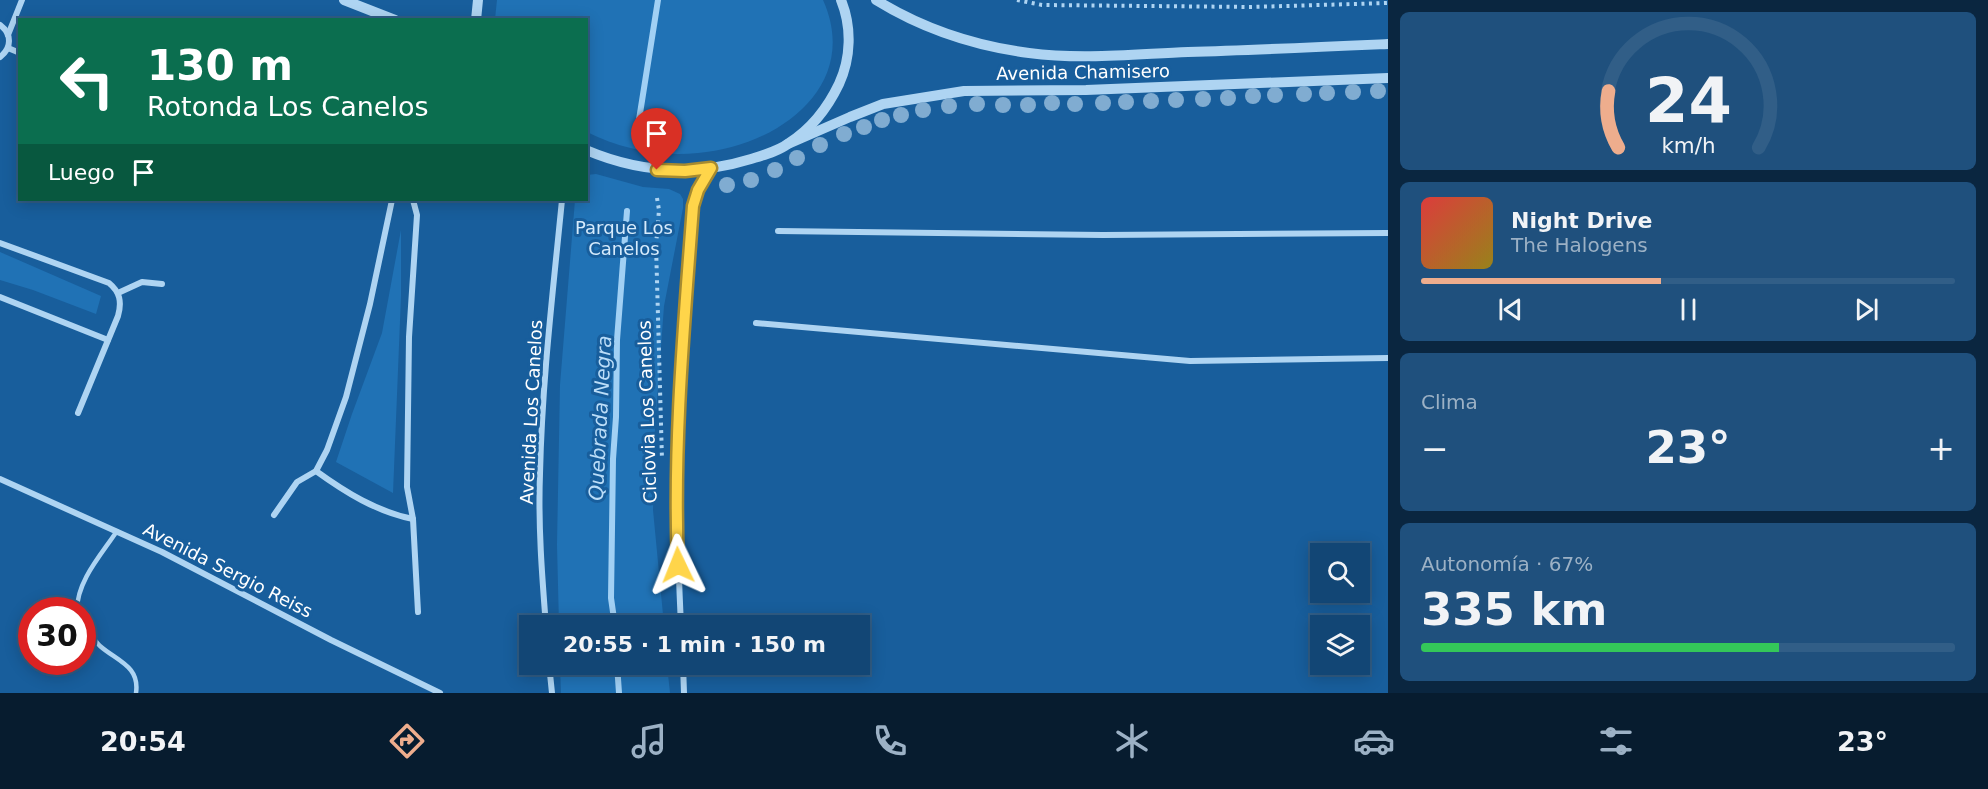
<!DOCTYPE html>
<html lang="es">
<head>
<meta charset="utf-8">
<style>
  body { margin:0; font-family:"DejaVu Sans",sans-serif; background:#1f507d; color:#f1f3f6; height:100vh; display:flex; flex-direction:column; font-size:22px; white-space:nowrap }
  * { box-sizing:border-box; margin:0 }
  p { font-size:20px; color:#9cb1c5 }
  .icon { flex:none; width:33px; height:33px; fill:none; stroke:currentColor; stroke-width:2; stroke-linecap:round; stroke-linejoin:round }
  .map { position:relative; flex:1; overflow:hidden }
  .drawer { display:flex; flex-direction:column; gap:12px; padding:12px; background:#0a2640; width:600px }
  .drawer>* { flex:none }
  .top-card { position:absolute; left:18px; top:18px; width:570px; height:183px; border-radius:0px; box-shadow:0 3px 15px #0003,0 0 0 2px #315e87; background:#0b6e4f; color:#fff; overflow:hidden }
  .fabs { position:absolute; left:1310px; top:543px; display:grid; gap:12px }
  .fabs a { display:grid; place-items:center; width:60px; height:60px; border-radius:0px; background:#124675; box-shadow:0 3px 15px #0003,0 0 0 2px #315e87; font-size:30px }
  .speed { position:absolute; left:18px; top:597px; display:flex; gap:12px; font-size:30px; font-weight:700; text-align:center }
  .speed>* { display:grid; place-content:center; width:78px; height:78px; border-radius:50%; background:#124675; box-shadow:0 3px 15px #0003,0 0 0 2px #315e87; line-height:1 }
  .speed .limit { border:9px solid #d22; background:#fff; color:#111 }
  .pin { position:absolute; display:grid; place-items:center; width:51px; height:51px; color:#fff; margin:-62px -26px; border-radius:50% 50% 50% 0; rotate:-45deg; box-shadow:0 0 6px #0007 }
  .pin .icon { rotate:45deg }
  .me { position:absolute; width:66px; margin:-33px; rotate:358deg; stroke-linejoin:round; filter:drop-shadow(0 0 4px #0008) }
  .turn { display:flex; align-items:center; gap:21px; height:126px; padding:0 30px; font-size:27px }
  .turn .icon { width:78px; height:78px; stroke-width:2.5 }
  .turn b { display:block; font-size:42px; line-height:51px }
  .then { display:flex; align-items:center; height:57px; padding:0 30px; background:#0003; gap:12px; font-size:22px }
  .big { font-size:45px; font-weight:700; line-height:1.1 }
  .drawer .tile { flex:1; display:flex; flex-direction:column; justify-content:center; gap:9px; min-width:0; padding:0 21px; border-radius:9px; background:#1f507d }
  .drawer .dial { align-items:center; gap:0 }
  .dial svg { height:156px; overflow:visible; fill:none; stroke:#315e87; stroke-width:7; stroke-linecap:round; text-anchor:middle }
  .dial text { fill:#f1f3f6; stroke:none }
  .song { display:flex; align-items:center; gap:18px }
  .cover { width:72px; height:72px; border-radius:9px; background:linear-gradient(135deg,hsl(0 70% 55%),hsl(50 70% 35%)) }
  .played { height:6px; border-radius:3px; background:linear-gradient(90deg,#eead8d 45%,#315e87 45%) }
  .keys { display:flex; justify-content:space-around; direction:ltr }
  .heat { display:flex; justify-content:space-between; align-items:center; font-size:33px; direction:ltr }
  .charge { height:9px; border-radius:4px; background:linear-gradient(90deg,#34c759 67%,#315e87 0) }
  .trip { position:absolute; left:519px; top:615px; width:351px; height:60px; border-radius:0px; background:#124675; box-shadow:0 3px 15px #0003,0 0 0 2px #315e87; font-weight:700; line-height:60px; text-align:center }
  .tabs { display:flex; height:96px; justify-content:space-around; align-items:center; background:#071c2f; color:#9cb1c5 }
  .tabs .icon { width:42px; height:42px }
  .tabs .active { color:#eead8d }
  .tabs b { font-size:27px; color:#f1f3f6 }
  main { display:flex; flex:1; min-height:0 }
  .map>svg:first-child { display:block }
  .green { fill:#2072b5 }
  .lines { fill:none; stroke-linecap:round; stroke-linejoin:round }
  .stream { stroke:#a1d0f4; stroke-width:6 }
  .path { stroke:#aed4f2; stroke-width:4; stroke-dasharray:3 4.5; stroke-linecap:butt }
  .service { stroke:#aed4f2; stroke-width:4.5 }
  .minor { stroke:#aed4f2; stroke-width:6 }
  .tertiary { stroke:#aed4f2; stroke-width:10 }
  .tree { fill:#80acd1 }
  .route-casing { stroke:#a68a30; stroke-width:15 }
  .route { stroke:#ffd54a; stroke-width:10 }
  .labels { text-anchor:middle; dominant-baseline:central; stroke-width:6; stroke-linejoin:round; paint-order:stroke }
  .street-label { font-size:18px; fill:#fff; stroke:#185e9c }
  .park-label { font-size:18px; fill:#d6ebfc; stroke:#185e9c }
  .water-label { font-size:20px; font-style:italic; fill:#bbddf8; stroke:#185e9c }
</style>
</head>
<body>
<main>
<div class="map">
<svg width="1388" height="693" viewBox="0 0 1388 693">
  <rect width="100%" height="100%" fill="#185e9c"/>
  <g class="green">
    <path d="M497,0H823C862,87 776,147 698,153C660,157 621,149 587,132L586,20L495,19Z"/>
    <polygon points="596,174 643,187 669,189 680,194 683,199 683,208 664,306 655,427 653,510 664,625 559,625 557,545 560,385 575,200 586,200 587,175"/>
    <polygon points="401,230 401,296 393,493 336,462 352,414 382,333"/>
    <polygon points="0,252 101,296 96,314 33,290 0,280"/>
    <polygon points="560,665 667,665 670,693 561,693"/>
  </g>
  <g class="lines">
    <g class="stream">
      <polyline points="638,126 658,0"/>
      <polyline points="615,626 611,598 613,459 616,417 617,340 627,211"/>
      <polyline points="617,664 619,693"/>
    </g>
    <g class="path">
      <polyline points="1017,0 1042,5 1251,7 1388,3"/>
      <polyline points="657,198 659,210 656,245 662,460"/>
    </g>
    <g class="service">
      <path d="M77,610C77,581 101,555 117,531"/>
      <path d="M82,622C88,630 93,639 100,646C117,661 140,666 136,693"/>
    </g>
    <g class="minor">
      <path d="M0,25C12,34 12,48 0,57"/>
      <polyline points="8,35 22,0"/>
      <polyline points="8,48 20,53"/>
      <polyline points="413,200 417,215 409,337 407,487 413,519 418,612"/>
      <polyline points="778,231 1103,235 1388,233"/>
      <path d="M0,243L109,283C120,292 122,302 118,316L78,413"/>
      <polyline points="118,293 142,282 162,284"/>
      <polyline points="0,297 108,340"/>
      <polyline points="756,323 1190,361 1388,358"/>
      <path d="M316,471C345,492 377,512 413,519"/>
      <polyline points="0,479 162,552 331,640 440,693"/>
      <polyline points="274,515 297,482 316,471 327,450 346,397 370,304 392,200"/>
      <path d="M546,626C542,576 538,524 540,474C542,382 553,291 562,200"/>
      <path d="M681,626C678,563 676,501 678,438C680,361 687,283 693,206L701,183L711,169"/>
      <polyline points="549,664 552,693"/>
      <polyline points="683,664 684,693"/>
    </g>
    <g class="tertiary">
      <polyline points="344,0 395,20"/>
      <path d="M876,0C923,29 975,46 1029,53C1082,60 1136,54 1188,52C1255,50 1321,47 1388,44"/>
      <polyline points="476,20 478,0"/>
      <polyline points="788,144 850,117 883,104 964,91 1086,90 1388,78"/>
      <path d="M586,150C640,173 696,176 751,159C764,155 779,151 789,143C811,129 828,107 839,84C851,58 852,27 841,0"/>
    </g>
  </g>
  <g class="tree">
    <circle cx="1378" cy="91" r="8"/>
    <circle cx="1353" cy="92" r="8"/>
    <circle cx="1327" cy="93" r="8"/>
    <circle cx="1304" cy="94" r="8"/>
    <circle cx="1275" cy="95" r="8"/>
    <circle cx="1253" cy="96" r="8"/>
    <circle cx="1228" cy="98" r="8"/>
    <circle cx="1203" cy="99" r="8"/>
    <circle cx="1176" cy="100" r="8"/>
    <circle cx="1151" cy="101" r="8"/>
    <circle cx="1126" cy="102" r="8"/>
    <circle cx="1052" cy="103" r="8"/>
    <circle cx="1103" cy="103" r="8"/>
    <circle cx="977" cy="104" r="8"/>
    <circle cx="1075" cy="104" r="8"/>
    <circle cx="1003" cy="105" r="8"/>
    <circle cx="1028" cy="105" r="8"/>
    <circle cx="949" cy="106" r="8"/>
    <circle cx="923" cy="110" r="8"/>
    <circle cx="901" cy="115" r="8"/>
    <circle cx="882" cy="120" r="8"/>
    <circle cx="864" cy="127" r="8"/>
    <circle cx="844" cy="134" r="8"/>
    <circle cx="820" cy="145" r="8"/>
    <circle cx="797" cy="158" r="8"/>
    <circle cx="775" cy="170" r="8"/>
    <circle cx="751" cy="180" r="8"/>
    <circle cx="727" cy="185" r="8"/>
  </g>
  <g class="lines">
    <defs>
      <path id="route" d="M657,170L685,171L711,168L698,190L693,206C684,325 673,445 678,565"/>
    </defs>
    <use href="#route" class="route-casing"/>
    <use href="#route" class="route"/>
  </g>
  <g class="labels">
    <g class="street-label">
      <text transform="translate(1083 72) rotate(-1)">Avenida Chamisero</text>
      <text transform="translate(531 412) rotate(-87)">Avenida Los Canelos</text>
      <text transform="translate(647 412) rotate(-92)">Ciclovia Los Canelos</text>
      <text transform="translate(228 570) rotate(27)">Avenida Sergio Reiss</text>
    </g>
    <g class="park-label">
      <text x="624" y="227">Parque Los<tspan x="624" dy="21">Canelos</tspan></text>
    </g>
    <g class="water-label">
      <text transform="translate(600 418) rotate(-87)">Quebrada Negra</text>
    </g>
  </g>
</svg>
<div class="fabs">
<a><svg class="icon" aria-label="search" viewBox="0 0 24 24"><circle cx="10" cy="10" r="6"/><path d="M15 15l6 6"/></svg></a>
<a><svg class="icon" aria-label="layers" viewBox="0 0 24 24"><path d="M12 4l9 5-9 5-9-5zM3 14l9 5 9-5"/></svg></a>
</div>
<div class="speed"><div class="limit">30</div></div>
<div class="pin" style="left:657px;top:170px;background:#d93025"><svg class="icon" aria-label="arrive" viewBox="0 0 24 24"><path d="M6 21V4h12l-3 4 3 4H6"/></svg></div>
<svg class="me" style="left:678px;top:565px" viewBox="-20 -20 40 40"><path d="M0-17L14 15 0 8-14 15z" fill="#ffd54a" stroke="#fff" stroke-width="4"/></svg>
<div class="trip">20:55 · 1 min · 150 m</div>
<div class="top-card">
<div class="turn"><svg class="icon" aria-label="left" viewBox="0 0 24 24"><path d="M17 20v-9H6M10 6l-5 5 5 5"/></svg><div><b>130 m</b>Rotonda Los Canelos</div></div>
<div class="then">Luego<svg class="icon" aria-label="arrive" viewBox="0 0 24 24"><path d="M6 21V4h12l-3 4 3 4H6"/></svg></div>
</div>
</div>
<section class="drawer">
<div class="tile dial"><svg viewBox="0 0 100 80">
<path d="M14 69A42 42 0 1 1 86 69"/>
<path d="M14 69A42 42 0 0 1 9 40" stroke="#eead8d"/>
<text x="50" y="56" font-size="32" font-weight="700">24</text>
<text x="50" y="72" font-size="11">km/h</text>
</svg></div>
<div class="tile">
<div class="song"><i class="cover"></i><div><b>Night Drive</b><p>The Halogens</p></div></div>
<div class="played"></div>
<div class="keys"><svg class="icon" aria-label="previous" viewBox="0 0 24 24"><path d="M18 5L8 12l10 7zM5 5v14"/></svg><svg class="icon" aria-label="pause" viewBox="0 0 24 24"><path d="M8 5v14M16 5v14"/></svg><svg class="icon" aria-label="next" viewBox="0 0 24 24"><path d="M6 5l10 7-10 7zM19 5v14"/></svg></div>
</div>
<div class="tile"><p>Clima</p>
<div class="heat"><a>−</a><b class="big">23°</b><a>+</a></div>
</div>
<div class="tile"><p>Autonomía · 67%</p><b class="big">335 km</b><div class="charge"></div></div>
</section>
</main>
<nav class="tabs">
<b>20:54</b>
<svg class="icon active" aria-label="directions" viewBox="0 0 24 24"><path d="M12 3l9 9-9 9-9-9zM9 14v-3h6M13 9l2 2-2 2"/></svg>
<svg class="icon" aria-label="music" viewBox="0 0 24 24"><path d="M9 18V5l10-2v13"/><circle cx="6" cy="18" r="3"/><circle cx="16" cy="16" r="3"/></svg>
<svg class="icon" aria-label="phone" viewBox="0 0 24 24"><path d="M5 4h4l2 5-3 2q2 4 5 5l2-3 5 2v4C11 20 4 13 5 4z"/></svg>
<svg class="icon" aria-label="climate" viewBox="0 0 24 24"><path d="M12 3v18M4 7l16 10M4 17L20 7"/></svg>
<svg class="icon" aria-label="car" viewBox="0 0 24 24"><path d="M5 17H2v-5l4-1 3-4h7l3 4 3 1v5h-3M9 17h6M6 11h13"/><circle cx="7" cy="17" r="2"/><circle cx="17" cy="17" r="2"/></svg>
<svg class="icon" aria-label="filters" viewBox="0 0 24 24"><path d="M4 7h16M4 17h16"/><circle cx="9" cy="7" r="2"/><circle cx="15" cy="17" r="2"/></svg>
<b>23°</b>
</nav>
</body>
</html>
